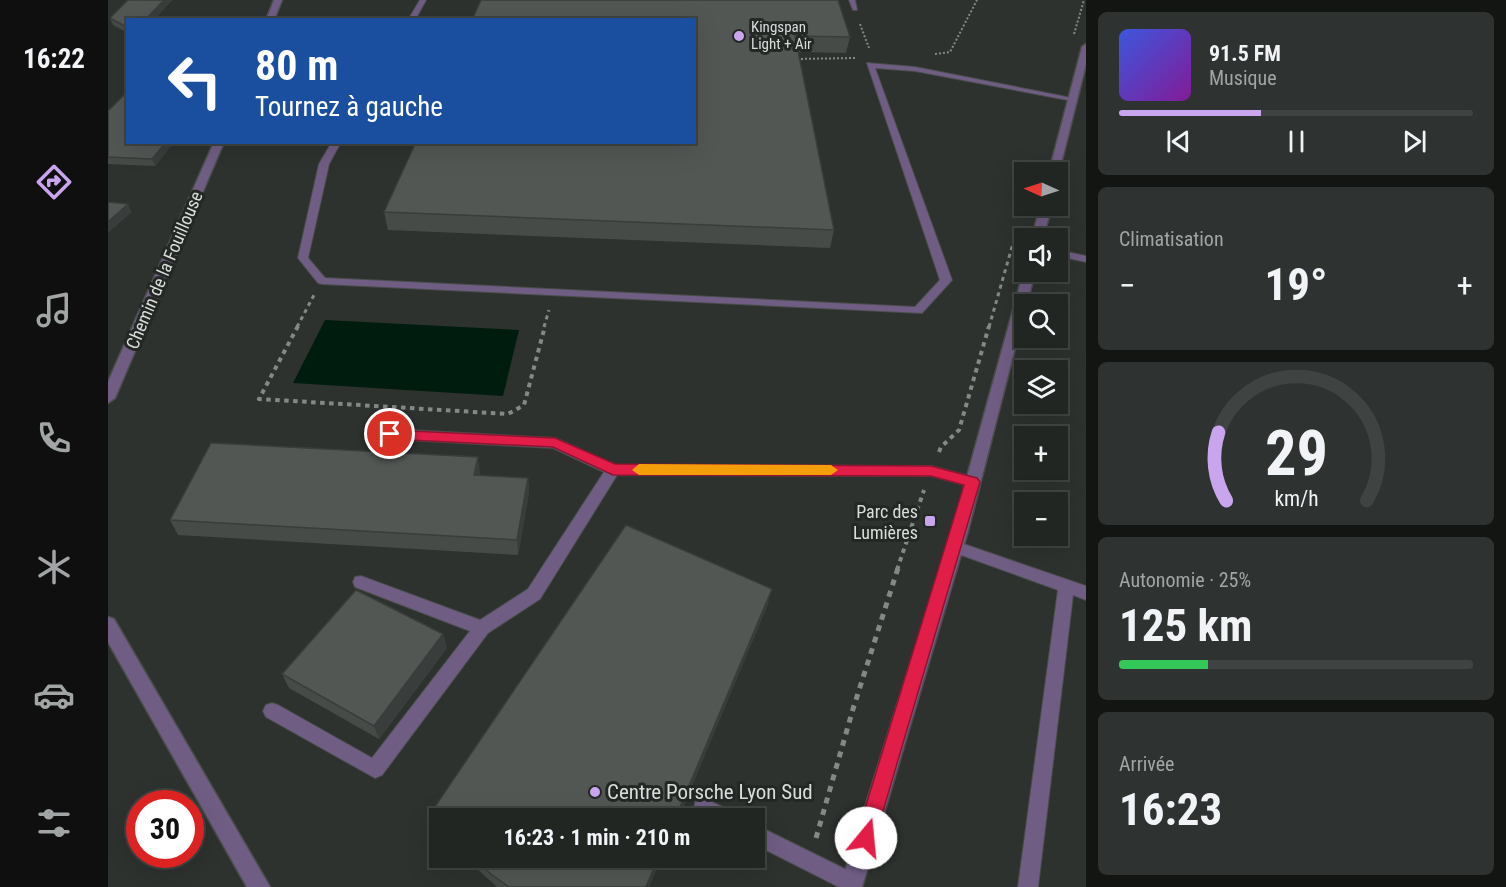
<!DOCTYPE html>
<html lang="fr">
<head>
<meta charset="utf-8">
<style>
  body { margin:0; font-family:"Roboto Condensed",sans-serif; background:#2e3230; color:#f1f3f6; height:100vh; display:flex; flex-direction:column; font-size:22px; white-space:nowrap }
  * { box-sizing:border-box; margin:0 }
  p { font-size:20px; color:#a2a5a6 }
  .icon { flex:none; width:33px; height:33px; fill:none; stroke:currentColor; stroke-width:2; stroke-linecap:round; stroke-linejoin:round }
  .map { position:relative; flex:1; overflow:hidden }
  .panel { display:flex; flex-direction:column; gap:12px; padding:12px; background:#131513; width:420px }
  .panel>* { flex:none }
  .guide { position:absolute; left:18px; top:18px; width:570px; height:126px; border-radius:0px; box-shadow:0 6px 24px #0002,0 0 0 2px #3f4341; background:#1a4fa0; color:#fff; overflow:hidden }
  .needle { width:39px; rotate:273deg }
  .tools { position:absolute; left:906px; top:162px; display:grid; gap:12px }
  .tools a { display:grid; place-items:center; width:54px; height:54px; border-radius:0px; background:#222623; box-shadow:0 6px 24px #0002,0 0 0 2px #3f4341; font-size:30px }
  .speed { position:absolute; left:18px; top:790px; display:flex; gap:12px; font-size:30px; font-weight:700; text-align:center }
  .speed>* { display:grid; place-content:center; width:78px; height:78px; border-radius:50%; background:#222623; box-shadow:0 6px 24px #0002,0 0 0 2px #3f4341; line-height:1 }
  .speed .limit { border:9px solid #d22; background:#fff; color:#111 }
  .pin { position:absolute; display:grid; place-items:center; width:51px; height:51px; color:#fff; margin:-26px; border:3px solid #fff; border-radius:50%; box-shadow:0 2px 6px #0007 }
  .me { position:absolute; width:66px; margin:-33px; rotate:17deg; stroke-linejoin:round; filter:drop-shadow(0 0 4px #0008) }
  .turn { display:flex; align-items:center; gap:21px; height:126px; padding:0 30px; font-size:27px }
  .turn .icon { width:78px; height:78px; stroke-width:2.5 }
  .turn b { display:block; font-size:42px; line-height:51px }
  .big { font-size:45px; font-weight:700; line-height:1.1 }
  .panel .card { flex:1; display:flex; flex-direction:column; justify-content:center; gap:9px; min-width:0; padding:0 21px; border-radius:9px; background:#2e3230 }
  .panel .dial { align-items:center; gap:0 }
  .dial svg { height:156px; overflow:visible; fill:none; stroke:#3f4341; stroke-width:7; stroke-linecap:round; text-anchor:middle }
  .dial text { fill:#f1f3f6; stroke:none }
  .song { display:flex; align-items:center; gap:18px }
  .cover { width:72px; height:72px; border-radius:9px; background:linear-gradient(135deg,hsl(230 70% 55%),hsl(290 70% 35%)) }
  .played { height:6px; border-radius:3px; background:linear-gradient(90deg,#c9a5ee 40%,#3f4341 40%) }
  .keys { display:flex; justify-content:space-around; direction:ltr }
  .heat { display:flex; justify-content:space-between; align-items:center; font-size:33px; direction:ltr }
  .charge { height:9px; border-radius:4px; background:linear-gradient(90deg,#34c759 25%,#3f4341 0) }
  .trip { position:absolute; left:321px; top:808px; width:336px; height:60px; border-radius:0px; background:#222623; box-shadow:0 6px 24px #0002,0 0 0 2px #3f4341; font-weight:700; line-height:60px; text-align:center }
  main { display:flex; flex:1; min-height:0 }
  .tabs { display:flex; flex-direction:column; width:108px; justify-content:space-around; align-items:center; background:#0e0f0e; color:#a2a5a6 }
  .tabs .icon { width:42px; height:42px }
  .tabs .current { color:#c9a5ee }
  .tabs b { font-size:27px; color:#f1f3f6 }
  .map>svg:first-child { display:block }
  .water { fill:#001c0e }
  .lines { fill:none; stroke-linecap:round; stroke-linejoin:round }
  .service-casing { stroke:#494d4b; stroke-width:2 }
  .minor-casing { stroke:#494d4b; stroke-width:3 }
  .path-far3 { stroke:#848886; stroke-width:2; stroke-dasharray:2 2; stroke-linecap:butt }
  .path-far2 { stroke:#848886; stroke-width:3; stroke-dasharray:4 4; stroke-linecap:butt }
  .path-far1 { stroke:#848886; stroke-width:4; stroke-dasharray:4.5 4.5; stroke-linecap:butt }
  .path { stroke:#848886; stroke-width:5; stroke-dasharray:6 6; stroke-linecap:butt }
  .service { fill:#705d84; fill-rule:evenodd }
  .minor { fill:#705d84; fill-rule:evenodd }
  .wall { fill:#474b48 }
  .shaded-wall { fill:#393d3b }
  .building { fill:#525754; stroke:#393d3b; stroke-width:1.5 }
  .route { fill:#e11d48; stroke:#92132f; stroke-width:1.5 }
  .slow { fill:#f59e0b }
  .poi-dot { fill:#c9a5ee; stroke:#232825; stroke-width:2 }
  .labels { text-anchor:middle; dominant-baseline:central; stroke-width:6; stroke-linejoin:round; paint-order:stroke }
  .far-poi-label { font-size:15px; fill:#dadddc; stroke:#232825; text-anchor:start }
  .street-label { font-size:18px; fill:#dadddc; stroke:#232825 }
  .poi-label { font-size:18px; fill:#dadddc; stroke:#232825; text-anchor:end }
  .near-poi-label { font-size:21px; fill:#dadddc; stroke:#232825; text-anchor:start }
</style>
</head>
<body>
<main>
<nav class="tabs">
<b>16:22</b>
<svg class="icon current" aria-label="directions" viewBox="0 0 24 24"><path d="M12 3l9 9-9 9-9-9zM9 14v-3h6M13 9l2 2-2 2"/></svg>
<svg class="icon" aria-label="music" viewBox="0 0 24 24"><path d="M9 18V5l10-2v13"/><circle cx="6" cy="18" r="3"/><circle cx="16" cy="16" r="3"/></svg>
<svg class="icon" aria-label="phone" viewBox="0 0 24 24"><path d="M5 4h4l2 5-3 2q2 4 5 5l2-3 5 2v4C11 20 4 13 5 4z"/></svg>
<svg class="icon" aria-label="climate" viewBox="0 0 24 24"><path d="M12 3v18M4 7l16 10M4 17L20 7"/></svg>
<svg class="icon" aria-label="car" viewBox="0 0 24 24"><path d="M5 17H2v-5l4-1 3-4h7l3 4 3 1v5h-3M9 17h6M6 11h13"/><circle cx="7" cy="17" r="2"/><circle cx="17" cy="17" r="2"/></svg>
<svg class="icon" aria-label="filters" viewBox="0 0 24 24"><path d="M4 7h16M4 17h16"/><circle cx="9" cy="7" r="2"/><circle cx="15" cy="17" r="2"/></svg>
</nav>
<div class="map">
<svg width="978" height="887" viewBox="0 0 978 887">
  <rect width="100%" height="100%" fill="#2d322f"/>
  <polygon class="water" points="217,320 411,330 395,396 185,383"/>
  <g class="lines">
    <defs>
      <g id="service">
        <polygon points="312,0 318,0 307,20 300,20"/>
        <polygon points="741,0 747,0 749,10 745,10"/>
        <polygon points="759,63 807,67 969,99 965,101 807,71 767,68 844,280 814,313 214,284 210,283 190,258 211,164 224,142 233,142 221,164 200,258 217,278 807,307 832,280"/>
        <polygon points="950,250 978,256 978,262 950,256"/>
        <polygon points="282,429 447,438 507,465 823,466 869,478 871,482 869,486 864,487 823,476 509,475 432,599 380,633 274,775 267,778 158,717 155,711 158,705 164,703 170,705 264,758 362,631 247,587 245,582 247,577 253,576 372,620 420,589 496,472 445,448 282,439 275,434"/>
        <polygon points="847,541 978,586 978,600 965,595 930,887 910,887 950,590 842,551 839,547 842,543"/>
        <polygon points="595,798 626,812 629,819 599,819 588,814 586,807 588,800"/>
        <polygon points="646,824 751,876 754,883 752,887 731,887 646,844"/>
      </g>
      <g id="minor">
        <polygon points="166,0 174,0 166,20 158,20"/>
        <polygon points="978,44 978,64 951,172 950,174 941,172 974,47"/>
        <polygon points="106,142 116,142 7,398 0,403 0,382"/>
        <polygon points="932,206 944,206 935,238 924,238"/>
        <polygon points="916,270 927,272 919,304 916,304 916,313 860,531 754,887 732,887 844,531"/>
        <polygon points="0,617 6,619 162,887 139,887 0,642"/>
      </g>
    </defs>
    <use href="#service" class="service-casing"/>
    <use href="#minor" class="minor-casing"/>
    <g class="path-far3">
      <polyline points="752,24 761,48"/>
      <polyline points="966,34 976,0"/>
      <polyline points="827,54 842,52 869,0"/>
      <polyline points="689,59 747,58"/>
    </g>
    <g class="path-far2">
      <polyline points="189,327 206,295"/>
      <polyline points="436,327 441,310"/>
      <polyline points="881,327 908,233"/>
    </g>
    <g class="path-far1">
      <polyline points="190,326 151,399 400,414 416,405 437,326"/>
      <polyline points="831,452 833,447 851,430 881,326"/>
      <polyline points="789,570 816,490"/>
    </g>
    <polyline class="path" points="708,838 745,709 790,568"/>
    <use href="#service" class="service"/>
    <use href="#minor" class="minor"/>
  </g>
  <g class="wall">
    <polygon points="20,0 64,0 46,20 20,20 20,33 5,25 2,18"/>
    <polygon points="373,0 742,37 738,53 690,52 726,230 722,248 280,230 276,212"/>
    <polygon points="0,111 66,142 47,166 0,164"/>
    <polygon points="372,472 371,476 420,478 421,493 410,555 70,535 62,520"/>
    <polygon points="660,604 570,819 332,819 332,835 325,829 320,817"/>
    <polygon points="335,634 339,648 271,739 181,688 174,674"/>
    <polygon points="357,858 553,858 541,887 389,887"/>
  </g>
  <g class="shaded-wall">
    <polygon points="56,0 64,0 46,20 37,20"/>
    <polygon points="58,142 66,142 47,166 44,159"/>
    <polygon points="20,204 24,212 0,233 0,222"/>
    <polygon points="370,457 372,472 368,490 366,475"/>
    <polygon points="420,478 421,493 410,555 409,540"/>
    <polygon points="664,589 660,604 570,819 567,819"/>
    <polygon points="335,634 339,648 271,739 266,726"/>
    <polygon points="550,858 553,858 541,887 538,887"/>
  </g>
  <g class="building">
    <polygon points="20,0 56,0 37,20 20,20 20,28 2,18"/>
    <polygon points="373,0 730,0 742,37 687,36 726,230 276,212 308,142 586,142 586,20 364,20"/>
    <polygon points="20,91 20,142 58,142 44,159 0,157 0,111"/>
    <polygon points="0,202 20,204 0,222"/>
    <polygon points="103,443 370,457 366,475 420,478 409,540 62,520"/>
    <polygon points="518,525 664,589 567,819 332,819 332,827 320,817"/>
    <polygon points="248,590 335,634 266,726 174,674"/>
    <polygon points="365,858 550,858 538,887 401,887 383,874"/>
  </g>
  <polygon class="route" points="282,430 447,438 507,464 823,466 869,478 872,482 765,845 758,848 751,845 748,838 856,485 823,476 505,475 445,447 282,439 276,434"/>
  <polygon class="slow" points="531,464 723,465 730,470 723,475 531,475 524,470"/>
  <g class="poi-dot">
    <circle cx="631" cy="36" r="6"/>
    <rect x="816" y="515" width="12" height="12" rx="3"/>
    <circle cx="487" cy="792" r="6"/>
  </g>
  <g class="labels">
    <g class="far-poi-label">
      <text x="643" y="27">Kingspan<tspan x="643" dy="17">Light + Air</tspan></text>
    </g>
    <g class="street-label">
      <text transform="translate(56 270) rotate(-67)">Chemin de la Fouillouse</text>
    </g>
    <g class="poi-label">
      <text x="810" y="511">Parc des<tspan x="810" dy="21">Lumières</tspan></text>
    </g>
    <g class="near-poi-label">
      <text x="499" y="792">Centre Porsche Lyon Sud</text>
    </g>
  </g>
</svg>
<div class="tools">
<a><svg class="needle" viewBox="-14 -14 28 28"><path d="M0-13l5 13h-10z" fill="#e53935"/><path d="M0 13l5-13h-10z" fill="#a2a5a6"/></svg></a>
<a><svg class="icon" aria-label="sound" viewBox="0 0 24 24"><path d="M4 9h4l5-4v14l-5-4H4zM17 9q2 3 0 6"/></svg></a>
<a><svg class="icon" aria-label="search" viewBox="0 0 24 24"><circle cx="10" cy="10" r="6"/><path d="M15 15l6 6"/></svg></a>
<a><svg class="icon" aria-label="layers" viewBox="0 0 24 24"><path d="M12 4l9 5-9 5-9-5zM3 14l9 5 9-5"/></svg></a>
<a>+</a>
<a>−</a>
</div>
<div class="speed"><div class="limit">30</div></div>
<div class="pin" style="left:282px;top:434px;background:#d93025"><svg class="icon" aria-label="arrive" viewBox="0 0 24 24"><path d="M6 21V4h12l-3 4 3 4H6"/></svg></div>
<svg class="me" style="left:758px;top:838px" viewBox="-20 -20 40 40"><circle r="19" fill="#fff"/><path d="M0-13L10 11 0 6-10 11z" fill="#e11d48"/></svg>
<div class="trip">16:23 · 1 min · 210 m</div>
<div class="guide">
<div class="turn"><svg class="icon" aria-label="left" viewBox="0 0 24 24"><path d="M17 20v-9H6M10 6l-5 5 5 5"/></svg><div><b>80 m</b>Tournez à gauche</div></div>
</div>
</div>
<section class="panel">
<div class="card">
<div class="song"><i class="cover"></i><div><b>91.5 FM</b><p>Musique</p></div></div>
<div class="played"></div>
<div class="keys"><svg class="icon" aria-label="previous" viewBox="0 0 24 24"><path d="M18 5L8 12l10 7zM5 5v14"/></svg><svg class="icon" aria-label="pause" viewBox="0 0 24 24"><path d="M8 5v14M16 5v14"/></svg><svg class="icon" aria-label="next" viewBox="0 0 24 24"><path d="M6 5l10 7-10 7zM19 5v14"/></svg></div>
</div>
<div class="card"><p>Climatisation</p>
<div class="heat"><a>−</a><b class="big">19°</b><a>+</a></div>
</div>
<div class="card dial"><svg viewBox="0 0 100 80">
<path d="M14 69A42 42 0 1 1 86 69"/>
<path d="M14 69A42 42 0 0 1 10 34" stroke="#c9a5ee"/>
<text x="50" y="56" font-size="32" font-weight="700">29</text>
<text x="50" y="72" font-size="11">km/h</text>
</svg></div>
<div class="card"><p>Autonomie · 25%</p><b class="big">125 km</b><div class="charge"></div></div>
<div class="card"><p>Arrivée</p><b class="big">16:23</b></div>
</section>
</main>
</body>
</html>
